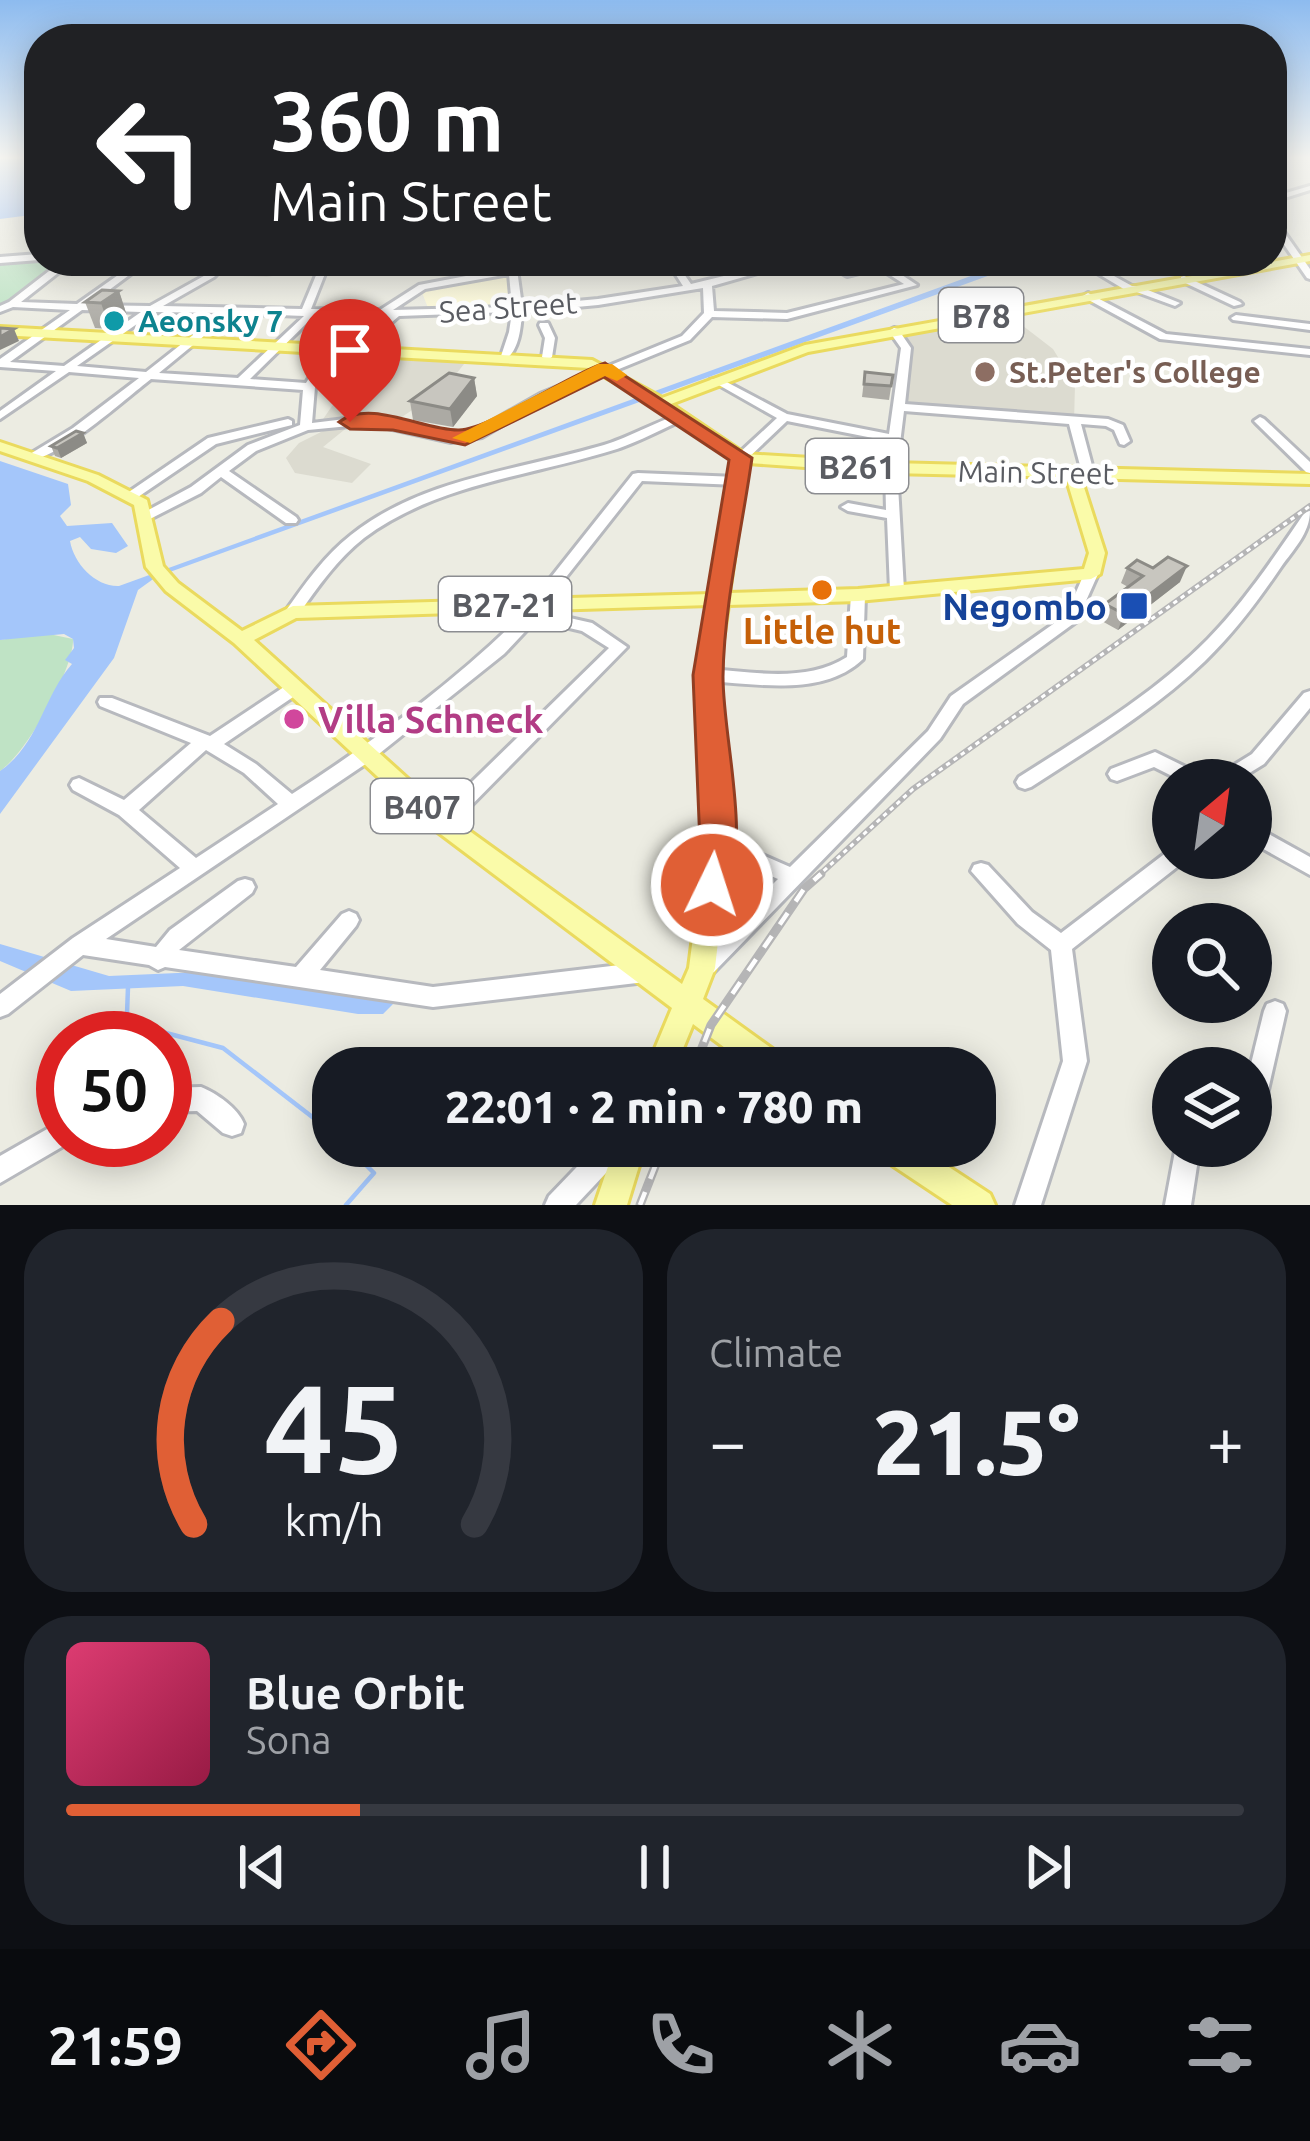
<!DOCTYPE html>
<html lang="en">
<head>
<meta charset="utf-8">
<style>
  body { margin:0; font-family:Ubuntu,sans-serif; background:#20242c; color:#f1f3f6; height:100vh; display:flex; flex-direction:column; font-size:45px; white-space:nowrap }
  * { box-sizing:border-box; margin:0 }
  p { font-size:39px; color:#9ea1a6 }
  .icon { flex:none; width:66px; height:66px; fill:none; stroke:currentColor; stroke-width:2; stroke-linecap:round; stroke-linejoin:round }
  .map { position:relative; height:1205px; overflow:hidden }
  .panel { display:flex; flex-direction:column; gap:24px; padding:24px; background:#0d0f14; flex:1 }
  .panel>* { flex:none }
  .top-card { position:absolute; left:24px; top:24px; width:1263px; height:252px; border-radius:48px; box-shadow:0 6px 30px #0003; background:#202124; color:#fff; overflow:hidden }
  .needle { width:78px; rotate:29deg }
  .buttons { position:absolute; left:1152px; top:759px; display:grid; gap:24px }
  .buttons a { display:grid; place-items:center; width:120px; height:120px; border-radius:50%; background:#171b24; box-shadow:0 6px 30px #0003; font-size:60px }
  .speed { position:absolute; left:36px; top:1011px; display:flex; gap:24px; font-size:60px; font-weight:700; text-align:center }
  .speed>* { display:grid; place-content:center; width:156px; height:156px; border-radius:50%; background:#171b24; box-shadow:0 6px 30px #0003; line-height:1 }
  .speed .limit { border:18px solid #d22; background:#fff; color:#111 }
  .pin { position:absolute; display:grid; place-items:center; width:102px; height:102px; color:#fff; margin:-123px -51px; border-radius:50% 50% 50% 0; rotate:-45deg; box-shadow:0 0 12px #0007 }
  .pin .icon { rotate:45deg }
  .me { position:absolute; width:132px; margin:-66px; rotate:4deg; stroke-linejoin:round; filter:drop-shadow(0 0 9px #0008) }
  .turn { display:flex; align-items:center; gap:42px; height:252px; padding:0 48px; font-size:54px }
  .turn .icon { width:156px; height:156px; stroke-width:2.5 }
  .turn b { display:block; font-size:84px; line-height:102px }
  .big { font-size:90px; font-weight:800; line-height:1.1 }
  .panel .widget { flex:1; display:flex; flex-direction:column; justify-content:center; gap:18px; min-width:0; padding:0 42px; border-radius:48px; background:#20242c }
  .panel .dial { align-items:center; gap:0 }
  .dial svg { height:312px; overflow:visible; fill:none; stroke:#363941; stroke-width:7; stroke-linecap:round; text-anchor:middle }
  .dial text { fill:#f1f3f6; stroke:none }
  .song { display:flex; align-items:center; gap:36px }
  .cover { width:144px; height:144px; border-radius:18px; background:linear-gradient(135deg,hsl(340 70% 55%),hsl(340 70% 35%)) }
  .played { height:12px; border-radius:6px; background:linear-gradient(90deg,#e05f35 25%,#363941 25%) }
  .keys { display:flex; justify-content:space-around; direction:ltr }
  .heat { display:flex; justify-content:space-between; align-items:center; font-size:66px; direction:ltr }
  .panel .tiles { flex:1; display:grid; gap:24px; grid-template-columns:1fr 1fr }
  .widget:last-child { grid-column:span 2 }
  .trip { position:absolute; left:312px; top:1047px; width:684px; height:120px; border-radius:48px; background:#171b24; box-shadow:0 6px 30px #0003; font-weight:800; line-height:120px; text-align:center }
  .tabs { display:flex; height:192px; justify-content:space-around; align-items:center; background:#090b0e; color:#9ea1a6 }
  .tabs .icon { width:84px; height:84px }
  .tabs .current { color:#e05f35 }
  .tabs b { font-size:54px; color:#f1f3f6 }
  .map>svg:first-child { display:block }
  .commercial { fill:#fcf9d8 }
  .education { fill:#dcdbd0 }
  .green { fill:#bfe3c5 }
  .water { fill:#a4c6fa }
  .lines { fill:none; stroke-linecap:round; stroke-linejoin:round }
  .stream { stroke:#a4c6fa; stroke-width:4.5 }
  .minor-casing { stroke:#b7b9be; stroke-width:6 }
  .major-casing { stroke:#eada5e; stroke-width:6 }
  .minor { fill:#fff; fill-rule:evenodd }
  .major { fill:#fafba9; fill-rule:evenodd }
  .rail-far1-casing { stroke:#b5b5b6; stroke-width:6 }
  .rail-casing { stroke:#b5b5b6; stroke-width:9 }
  .rail-far1 { stroke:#fff; stroke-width:3; stroke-dasharray:4.5; stroke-linecap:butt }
  .rail { stroke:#fff; stroke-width:4.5; stroke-dasharray:14; stroke-linecap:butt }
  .wall { fill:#acaaa4 }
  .shaded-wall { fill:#8c8b86 }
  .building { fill:#c8c6bf; stroke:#8c8b86; stroke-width:3 }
  .route { fill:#e05f35; stroke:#923e22; stroke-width:3 }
  .slow { fill:#f59e0b }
  .culture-dot { fill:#0f9aa8; stroke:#fff; stroke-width:4.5 }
  .education-dot { fill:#8d6e63; stroke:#fff; stroke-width:4.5 }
  .food-dot { fill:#e8710a; stroke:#fff; stroke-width:4.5 }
  .transit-dot { fill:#1a4fb4; stroke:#fff; stroke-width:4.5 }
  .hotel-dot { fill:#d1479c; stroke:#fff; stroke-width:4.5 }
  .labels { text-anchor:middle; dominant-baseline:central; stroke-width:9; stroke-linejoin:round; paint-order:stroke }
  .far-street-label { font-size:30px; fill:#5a5c62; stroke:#fff }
  .far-culture-label { font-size:30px; font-weight:bold; fill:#0d838f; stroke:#fff; text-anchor:start }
  .far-education-label { font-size:30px; font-weight:bold; fill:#785e54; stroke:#fff; text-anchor:start }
  .shield { fill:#fff; stroke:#8c8d91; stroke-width:3 }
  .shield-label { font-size:33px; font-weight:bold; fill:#5a5c62 }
  .transit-label { font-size:36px; font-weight:bold; fill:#164399; stroke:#fff; text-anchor:end }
  .food-label { font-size:36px; font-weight:bold; fill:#c56008; stroke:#fff }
  .hotel-label { font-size:36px; font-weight:bold; fill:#b23c85; stroke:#fff; text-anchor:start }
</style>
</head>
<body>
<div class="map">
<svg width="1310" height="1205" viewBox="0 0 1310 1205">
  <rect width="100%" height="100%" fill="#ecece2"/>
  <polygon class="commercial" points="514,270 520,311 430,313 421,290"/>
  <g class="education">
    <polygon points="146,261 326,261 324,267 267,277 133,272"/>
    <polygon points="1005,312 1053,349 1075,385 1074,422 898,407 906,348 894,331"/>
    <polygon points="370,351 471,355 446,387 393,423 319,425"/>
    <polygon points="349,426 323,447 371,464 352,483 295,473 286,458 299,443 329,428"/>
  </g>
  <g class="green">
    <polygon points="39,259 65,262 69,268 0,309 0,260"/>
    <path d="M44,633L73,639C74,669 27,752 0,771V640Z"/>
  </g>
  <g class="water">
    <polygon points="0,159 39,159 39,214 0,219"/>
    <path d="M1012,261H1029L156,577L138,590L114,658L0,814V771C39,744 43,697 72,664L65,660L74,648L73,639L64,634L0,640V461L68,484L71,505L60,516L67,526L112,523L128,546L116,553L91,549L80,537L70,541C74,564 96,587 119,586Z"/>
    <polygon points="0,944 109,976 200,972 380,997 393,1004 383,1014 358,1014 183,986 71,991 0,961"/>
  </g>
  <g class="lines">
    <g class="stream">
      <polyline points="128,987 127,1014 166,1033 223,1048 333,1133"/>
      <polyline points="346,1205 374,1173 347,1146"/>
    </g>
    <defs>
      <g id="minor">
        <polygon points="1310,186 1310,190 1272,202 1272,197"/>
        <polygon points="1272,219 1275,219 1310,269 1310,279 1307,278 1272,227"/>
        <polygon points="39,254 39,260 0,263 0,257"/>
        <path d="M62,261H84L108,270L103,273L72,262L21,302L77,304L138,261H148L89,305L150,306L211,272L216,275L214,277L163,306L302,309L322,261H330L311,309L380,310L419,285L508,268V261L516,262L522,306L598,299L683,286L667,261H675L691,284L786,261H800L712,286L714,311L787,313L904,284L879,268L847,276L842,273L872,264L869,261L884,263L917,285L787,319L712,317L690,340L548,398L482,437L451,442L370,424L308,430L256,451L229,471L296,517L298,520L296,523H286L221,477L201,493L146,521L141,520L139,517L141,514L191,487L248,445L300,425L303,390L151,379C125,399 60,458 30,460V454L73,428L139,378L69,372L0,419V411L56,371L0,367V359L70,310L13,307L0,312V306L9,302ZM509,274L512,307L393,310L425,289ZM703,288L704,313L682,336L540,394L475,431L451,434L370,416L312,423L315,387L337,348L332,345L327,348L306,383L250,379L315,315L387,316L353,347L352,349L357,352L399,316L512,312L509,332L501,356L506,359C519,350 521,328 522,312L598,305ZM82,310L141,312L64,366L10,362ZM154,312L221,313L146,372L77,366ZM232,313L304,316L238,378L159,373Z"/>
        <polygon points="1077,261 1087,261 1132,286 1138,286 1180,303 1175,306 1134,291 1127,291"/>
        <polygon points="1223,261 1235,261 1250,269 1243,271"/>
        <polygon points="1184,276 1240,302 1242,304 1234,306 1181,281 1181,277"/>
        <polygon points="1088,293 1166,334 1310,349 1310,355 1160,339 1085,298 1083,296"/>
        <polygon points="1236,315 1310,324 1310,330 1233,320 1231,318"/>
        <polygon points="540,323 548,323 555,338 552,357 547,360 542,357 545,338 539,325"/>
        <polygon points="894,328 898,329 911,348 905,404 1108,419 1123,425 1130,441 1124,445 1120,444 1114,430 1106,426 1081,424 1094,473 1088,477 1082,473 1069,424 904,411 897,468 904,590 897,595 890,590 887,518 848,511 841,507 848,503 886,510 885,468 888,441 787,421 745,461 737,461 737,455 777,418 710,380 719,378 787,414 889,434 901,348 889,331"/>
        <path d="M681,414L685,415V419C662,429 640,441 617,449C532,476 438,483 364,538C337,559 318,587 298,615L293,617L285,612C305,584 324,556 351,535C422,478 520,470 604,445C630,437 655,422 681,414Z"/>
        <polygon points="1260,417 1264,419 1310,462 1310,473 1306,472 1256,423 1254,421"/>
        <polygon points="288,419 292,421 292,425 216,444 135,499 130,500 123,496 208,438"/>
        <path d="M638,473L737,477L743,481L737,485L642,481L548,600L551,603L543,612L592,623L627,647L449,828L442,831L435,828L433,823L435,818L609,648L582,631L536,620L504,654L370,761L106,939L156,947L170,930L238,881L245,879L252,881L255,887L252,893L179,950L296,967L342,914L349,911L356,914L359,920L356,926L320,970L433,987L645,962L653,965L656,972L653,979L645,982L433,1007L165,967L158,970L149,965L83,955L8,1014L0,1017V994L73,938L180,868L119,815L73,790L70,785L73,780L79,778L124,800L191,743L100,706L98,702L100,698H112L210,736L287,685H299L301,689L299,693L224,744L256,764L292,794C377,739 461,678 532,605L533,600L633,474ZM206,750L244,773L278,804L196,858L139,810Z"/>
        <path d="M1310,511C1310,533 1293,550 1281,567C1258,601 1234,633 1205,661C1153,711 1091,748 1031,787L1025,789L1019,787L1016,782L1019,777C1085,735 1153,695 1208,639C1245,601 1275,556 1305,512Z"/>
        <polygon points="1091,570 1098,574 1077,621 963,704 940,739 714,972 706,975 698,972 695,965 698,958 778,879 710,850 707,844 710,838 717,836 724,838 790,867 928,731 951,696 1066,615 1084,574"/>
        <path d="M858,590L865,595L863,659C824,697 757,684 708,681L702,679L700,675L702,671L708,669C754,672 806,683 847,657L851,595Z"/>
        <polygon points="1310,691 1310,708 1264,764 1238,780 1215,780 1218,775 1252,754 1304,693"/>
        <polygon points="1155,752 1202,775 1205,780 1180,780 1154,767 1117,781 1111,779 1108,774 1111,769"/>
        <polygon points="1251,824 1310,857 1310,875 1251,842"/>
        <polygon points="1173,850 1173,858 1184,858 1181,864 1072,949 1087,1061 1041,1205 1015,1205 1063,1061 1051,950 1018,924 971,871 974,865 981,863 988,865 1032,912 1061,933 1167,852"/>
        <polygon points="1275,1001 1283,1004 1286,1011 1263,1112 1260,1121 1251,1124 1250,1068 1264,1011 1267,1004"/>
        <path d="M201,1087C216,1093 238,1108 244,1124L241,1133L232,1136L223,1133L197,1111L165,1112V1088Z"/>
        <polygon points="63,1120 63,1140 72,1141 0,1183 0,1156"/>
        <polygon points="597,1146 626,1146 623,1155 576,1205 545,1205 549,1196"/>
        <polygon points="1176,1146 1200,1146 1191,1205 1165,1205"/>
      </g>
      <g id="major">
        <path d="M1310,255V261L808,352L671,404L745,454L891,463L1310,474V484L1081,478L1105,553L1100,574L1091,579L858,601L728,605L718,675L729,844L715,968L703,999L785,1058L789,1068H752L693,1024L675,1068H647L672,1008L434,829L234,643L166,591L146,567L134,505L88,481L0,451V442L98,475L147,500L163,566L178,583L242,631L293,606L711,594L733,459L643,397L589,368L0,335V327L592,360L662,398L805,345ZM748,463L891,473L1066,477L1089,553L1084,569L858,589L729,593ZM710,605L698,675L705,844L689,968L682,984L450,817L254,640L296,618Z"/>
        <polygon points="615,1146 645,1146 627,1205 595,1205"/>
        <polygon points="876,1146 917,1146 990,1194 995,1205 952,1205 880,1157"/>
      </g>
    </defs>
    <use href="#minor" class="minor-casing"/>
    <use href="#major" class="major-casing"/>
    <use href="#minor" class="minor"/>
    <use href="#major" class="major"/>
    <defs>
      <polyline id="rail-far1" points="817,877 913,789 1310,506"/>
      <g id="rail">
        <polyline points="694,1068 711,1025 804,889 821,874"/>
        <polyline points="640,1205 663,1146"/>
      </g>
    </defs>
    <use href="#rail-far1" class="rail-far1-casing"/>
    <use href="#rail" class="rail-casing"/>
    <use href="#rail-far1" class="rail-far1"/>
    <use href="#rail" class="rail"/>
  </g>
  <g class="wall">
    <polygon points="119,291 127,316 110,329 95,328 85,302"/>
    <polygon points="865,372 893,375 889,400 862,397"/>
    <polygon points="474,378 477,396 453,427 413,420 410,401"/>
    <polygon points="83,433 87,443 61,458 55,456 51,446"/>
    <polygon points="1127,568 1180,582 1118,630 1100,620 1105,604 1128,587 1121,583"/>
  </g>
  <g class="shaded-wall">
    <polygon points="119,291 127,316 110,329 101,303"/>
    <polygon points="14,329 19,341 0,350 0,337"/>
    <polygon points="474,378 477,396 453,427 450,409"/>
    <polygon points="83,433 87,443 61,458 57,448"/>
    <polygon points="1187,566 1180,582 1118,630 1124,614"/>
  </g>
  <g class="building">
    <polygon points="102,290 119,291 101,303 85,302"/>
    <polygon points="0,328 14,329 0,337"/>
    <polygon points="865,372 893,375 891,386 864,384"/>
    <polygon points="449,373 474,378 450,409 410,401"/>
    <polygon points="76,431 83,433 57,448 51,446"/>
    <polygon points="1168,557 1187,566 1124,614 1105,604 1143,576 1127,568 1137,560 1153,568"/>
  </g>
  <linearGradient id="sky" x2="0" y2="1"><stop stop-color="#8dbbef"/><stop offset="0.48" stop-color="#f6f6f2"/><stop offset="1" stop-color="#f6f6f2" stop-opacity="0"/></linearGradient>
  <rect width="1310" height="328" fill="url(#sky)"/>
  <path class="route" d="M605,363L752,458C742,529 724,605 723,677C723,739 752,841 725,896L712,901L699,896L694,885L700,844L693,675L729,460L604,377L465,445L393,430L350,429L339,422C370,398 424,431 459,430C489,430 569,374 605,363Z"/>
  <polygon class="slow" points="598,364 612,364 627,375 617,381 605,376 470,443 452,438"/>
  <circle class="culture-dot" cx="114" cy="321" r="12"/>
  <circle class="education-dot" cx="985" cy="372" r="12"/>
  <circle class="food-dot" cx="822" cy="590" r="12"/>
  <rect class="transit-dot" x="1119" y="591" width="30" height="30" rx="6"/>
  <circle class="hotel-dot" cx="294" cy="719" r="12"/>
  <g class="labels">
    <g class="far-street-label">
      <text transform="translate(508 307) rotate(-4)">Sea Street</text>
      <text transform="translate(1036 472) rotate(1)">Main Street</text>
    </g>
    <g class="far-culture-label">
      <text x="138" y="321">Aeonsky 7</text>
    </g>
    <g class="far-education-label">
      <text x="1009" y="372">St.Peter's College</text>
    </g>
    <g class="shield">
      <rect x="939" y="288" width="84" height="54" rx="9"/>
      <rect x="806" y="439" width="102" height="54" rx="9"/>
      <rect x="439" y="577" width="132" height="54" rx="9"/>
      <rect x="371" y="779" width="102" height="54" rx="9"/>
    </g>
    <g class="shield-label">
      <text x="981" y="315">B78</text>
      <text x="857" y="466">B261</text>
      <text x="505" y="604">B27-21</text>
      <text x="422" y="806">B407</text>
    </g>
    <g class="transit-label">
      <text x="1107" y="606">Negombo</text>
    </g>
    <g class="food-label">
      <text x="822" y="630">Little hut</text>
    </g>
    <g class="hotel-label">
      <text x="318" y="719">Villa Schneck</text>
    </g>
  </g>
</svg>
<div class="buttons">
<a><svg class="needle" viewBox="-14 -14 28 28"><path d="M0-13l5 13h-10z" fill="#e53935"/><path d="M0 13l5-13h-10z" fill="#9ea1a6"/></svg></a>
<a><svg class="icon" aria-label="search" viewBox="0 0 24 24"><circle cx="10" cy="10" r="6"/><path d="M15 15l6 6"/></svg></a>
<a><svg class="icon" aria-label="layers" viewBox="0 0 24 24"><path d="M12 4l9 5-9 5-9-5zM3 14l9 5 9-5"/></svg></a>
</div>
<div class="speed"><div class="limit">50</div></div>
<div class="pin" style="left:350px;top:422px;background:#d93025"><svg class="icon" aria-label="arrive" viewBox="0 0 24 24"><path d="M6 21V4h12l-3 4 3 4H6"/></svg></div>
<svg class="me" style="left:712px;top:885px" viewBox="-20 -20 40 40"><circle r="17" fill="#e05f35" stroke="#fff" stroke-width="3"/><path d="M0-11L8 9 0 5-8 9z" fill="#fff"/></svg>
<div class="trip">22:01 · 2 min · 780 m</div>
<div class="top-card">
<div class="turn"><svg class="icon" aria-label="left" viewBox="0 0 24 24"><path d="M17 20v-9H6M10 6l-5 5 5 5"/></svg><div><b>360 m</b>Main Street</div></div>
</div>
</div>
<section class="panel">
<div class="tiles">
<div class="widget dial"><svg viewBox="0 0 100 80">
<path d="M14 69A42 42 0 1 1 86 69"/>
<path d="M14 69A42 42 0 0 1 21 17" stroke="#e05f35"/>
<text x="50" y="56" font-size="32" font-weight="700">45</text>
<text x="50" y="72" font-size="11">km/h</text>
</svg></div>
<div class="widget"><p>Climate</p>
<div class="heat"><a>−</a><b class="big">21.5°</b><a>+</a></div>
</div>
<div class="widget">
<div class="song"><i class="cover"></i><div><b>Blue Orbit</b><p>Sona</p></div></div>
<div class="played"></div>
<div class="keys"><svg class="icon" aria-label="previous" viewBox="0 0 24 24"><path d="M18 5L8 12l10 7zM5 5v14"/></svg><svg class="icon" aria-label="pause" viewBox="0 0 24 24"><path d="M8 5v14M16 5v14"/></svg><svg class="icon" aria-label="next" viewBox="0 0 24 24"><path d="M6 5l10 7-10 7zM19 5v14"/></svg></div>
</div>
</div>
</section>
<nav class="tabs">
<b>21:59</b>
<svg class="icon current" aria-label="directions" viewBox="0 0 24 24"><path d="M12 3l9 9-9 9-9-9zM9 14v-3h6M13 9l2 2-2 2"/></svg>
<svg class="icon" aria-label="music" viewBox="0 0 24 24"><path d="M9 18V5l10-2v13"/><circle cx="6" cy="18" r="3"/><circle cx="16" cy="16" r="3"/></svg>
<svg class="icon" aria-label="phone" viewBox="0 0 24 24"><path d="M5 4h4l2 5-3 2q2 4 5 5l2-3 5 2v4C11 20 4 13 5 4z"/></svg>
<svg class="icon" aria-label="climate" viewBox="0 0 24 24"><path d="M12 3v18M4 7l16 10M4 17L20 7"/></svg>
<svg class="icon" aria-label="car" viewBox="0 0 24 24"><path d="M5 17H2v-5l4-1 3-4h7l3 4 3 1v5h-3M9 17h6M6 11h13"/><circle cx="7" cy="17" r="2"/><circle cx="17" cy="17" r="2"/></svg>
<svg class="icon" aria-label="filters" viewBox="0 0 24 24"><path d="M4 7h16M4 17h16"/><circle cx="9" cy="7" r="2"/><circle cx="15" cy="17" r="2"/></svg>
</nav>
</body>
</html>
